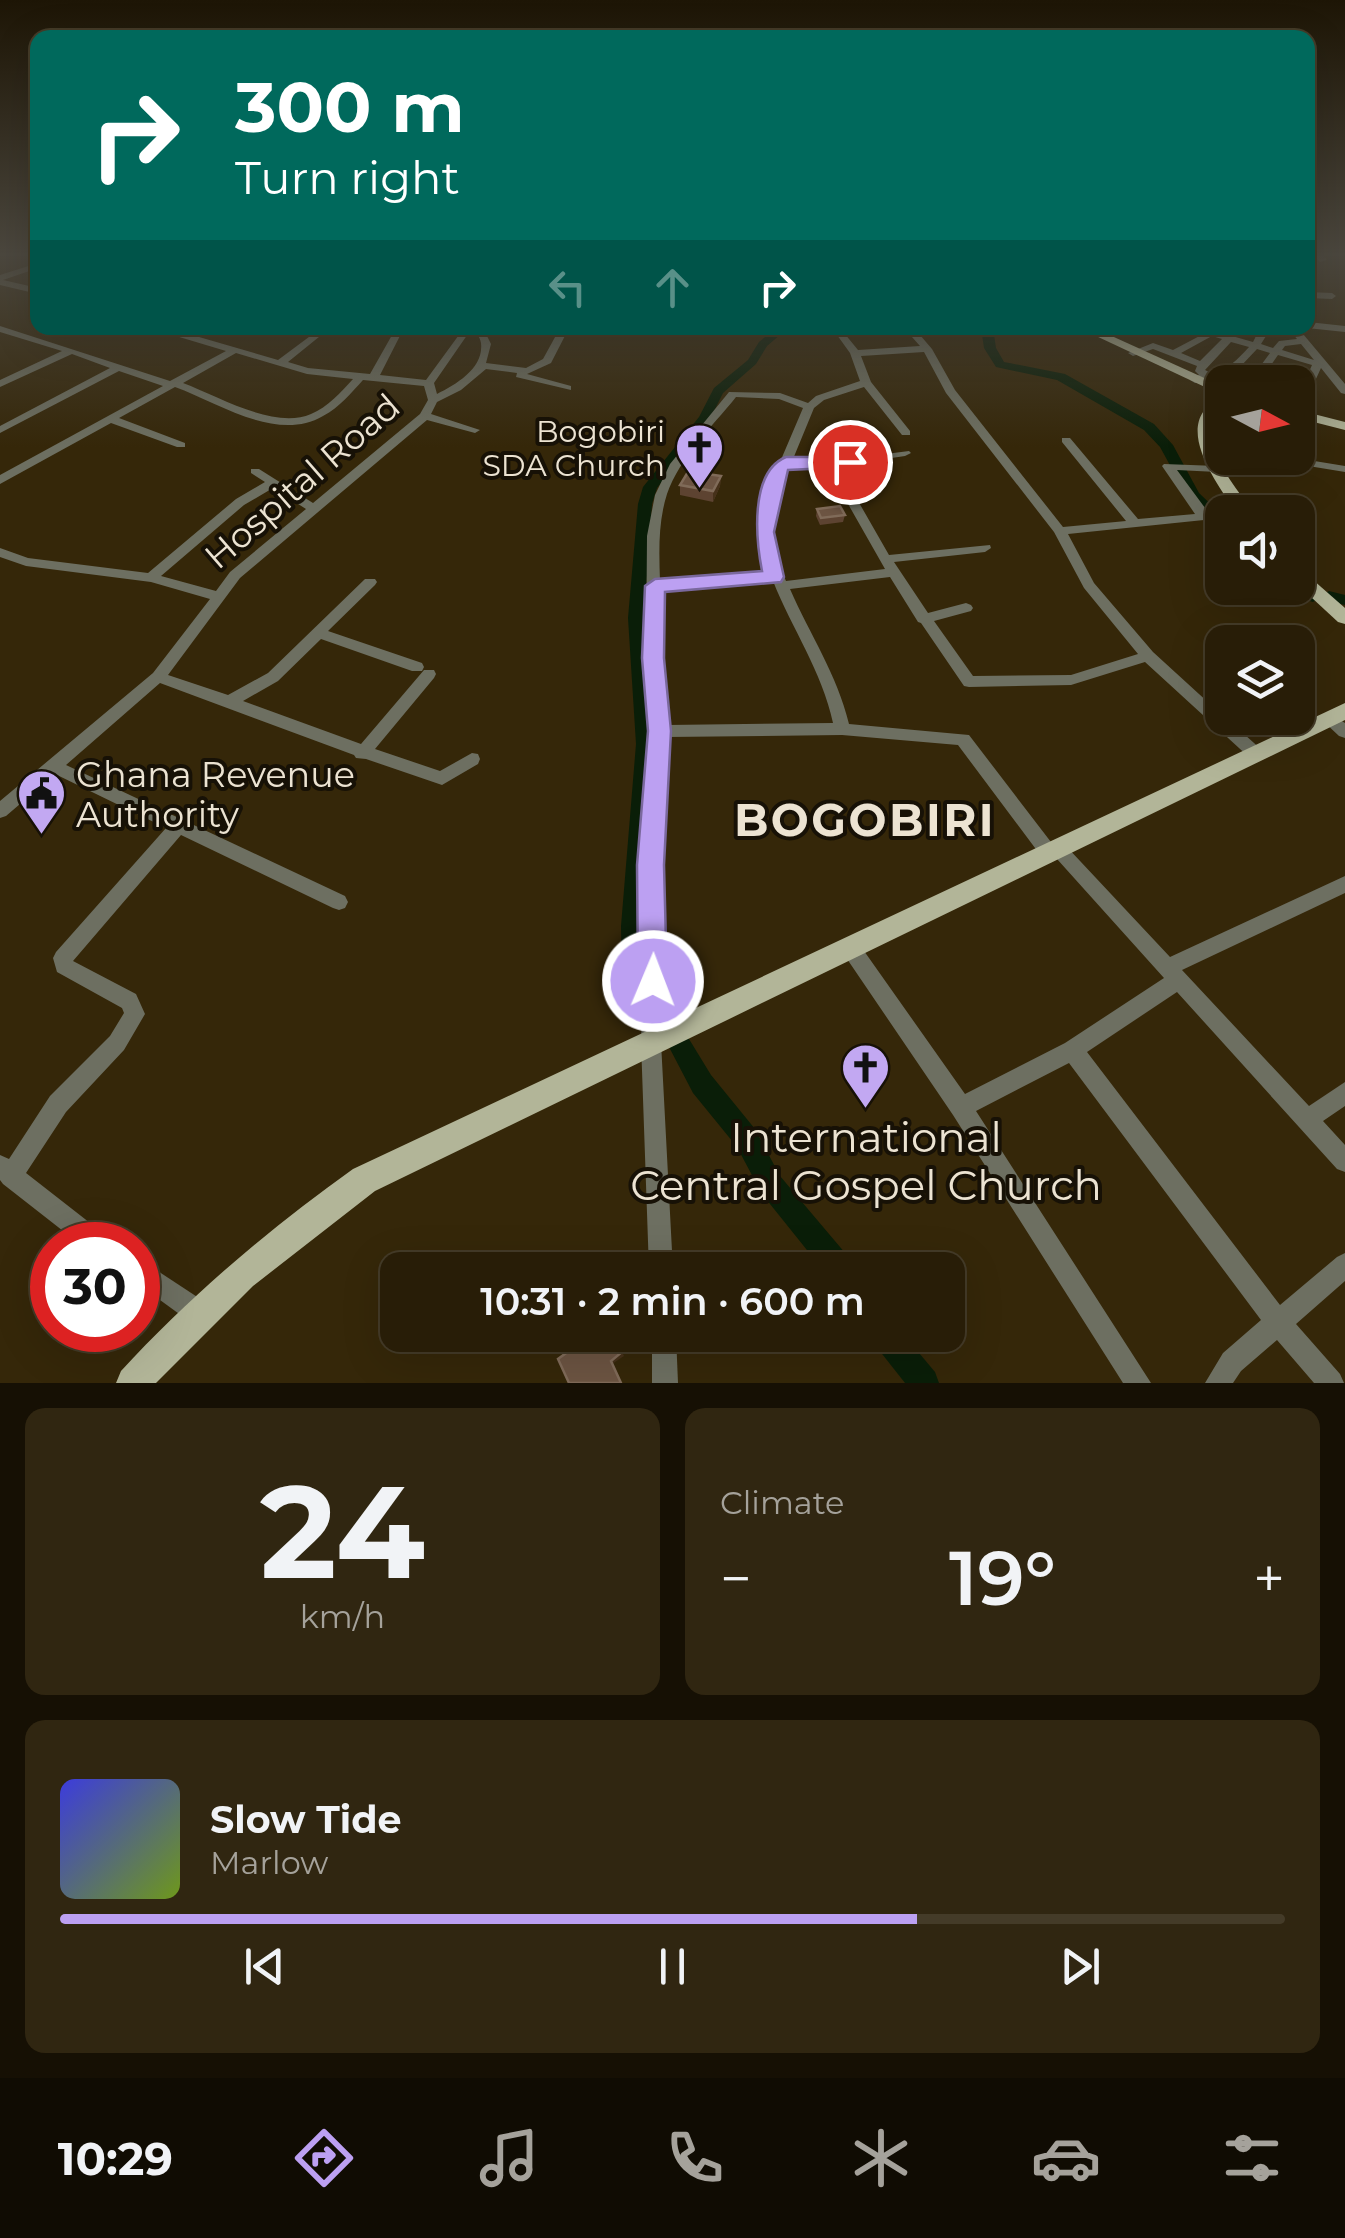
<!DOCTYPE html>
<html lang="en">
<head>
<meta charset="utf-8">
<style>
  body { margin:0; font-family:Montserrat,sans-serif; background:#302611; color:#f1f3f6; height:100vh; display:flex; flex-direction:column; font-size:38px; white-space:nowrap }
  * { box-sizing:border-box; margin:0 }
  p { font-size:32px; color:#a5a29b }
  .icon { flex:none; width:55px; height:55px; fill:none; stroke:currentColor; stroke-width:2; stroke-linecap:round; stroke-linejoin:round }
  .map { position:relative; height:1383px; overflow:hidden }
  .side { display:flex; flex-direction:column; gap:25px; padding:25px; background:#161004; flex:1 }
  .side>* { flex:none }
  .banner { position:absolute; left:30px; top:30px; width:1285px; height:305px; border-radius:20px; box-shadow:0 10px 40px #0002,0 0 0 2px #443b28; background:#00695c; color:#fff; overflow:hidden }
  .needle { width:65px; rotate:97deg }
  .fabs { position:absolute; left:1205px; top:365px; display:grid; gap:20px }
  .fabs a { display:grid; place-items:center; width:110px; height:110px; border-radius:20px; background:#281d07; box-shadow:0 10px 40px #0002,0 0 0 2px #443b28; font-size:50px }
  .speed { position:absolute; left:30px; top:1222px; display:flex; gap:20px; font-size:50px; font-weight:700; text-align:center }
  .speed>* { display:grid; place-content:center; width:130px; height:130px; border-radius:50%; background:#281d07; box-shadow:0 10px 40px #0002,0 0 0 2px #443b28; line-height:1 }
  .speed .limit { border:15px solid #d22; background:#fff; color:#111 }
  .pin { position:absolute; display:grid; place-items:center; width:85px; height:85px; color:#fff; margin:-42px; border:5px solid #fff; border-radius:50%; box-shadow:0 2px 10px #0007 }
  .me { position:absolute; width:110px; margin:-55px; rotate:1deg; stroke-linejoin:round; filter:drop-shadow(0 0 8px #0008) }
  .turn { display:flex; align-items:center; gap:35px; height:210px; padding:0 40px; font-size:45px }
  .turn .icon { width:130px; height:130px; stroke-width:2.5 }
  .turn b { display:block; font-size:70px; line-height:85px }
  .lanes { display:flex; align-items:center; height:95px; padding:0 40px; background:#0003; justify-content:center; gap:50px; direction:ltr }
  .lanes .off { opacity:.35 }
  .big { font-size:75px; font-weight:600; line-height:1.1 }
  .side .widget { flex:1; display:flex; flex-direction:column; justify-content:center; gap:15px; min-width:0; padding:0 35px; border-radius:20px; background:#302611 }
  .side .dial { align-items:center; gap:0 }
  .dial b { font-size:130px; line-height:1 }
  .song { display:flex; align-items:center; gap:30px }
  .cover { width:120px; height:120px; border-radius:15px; background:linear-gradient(135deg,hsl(240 70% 55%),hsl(80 70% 35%)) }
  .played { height:10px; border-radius:5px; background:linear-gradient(90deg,#bca0f2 70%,#443b28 70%) }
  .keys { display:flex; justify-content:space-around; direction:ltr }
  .heat { display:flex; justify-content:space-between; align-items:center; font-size:55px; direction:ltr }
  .side .tiles { flex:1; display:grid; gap:25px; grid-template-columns:1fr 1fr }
  .widget:last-child { grid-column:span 2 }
  .trip { position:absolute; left:380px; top:1252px; width:585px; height:100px; border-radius:20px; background:#281d07; box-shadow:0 10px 40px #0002,0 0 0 2px #443b28; font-weight:600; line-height:100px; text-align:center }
  .dock { display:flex; height:160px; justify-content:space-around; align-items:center; background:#100c03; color:#a5a29b }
  .dock .icon { width:70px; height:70px }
  .dock .current { color:#bca0f2 }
  .dock b { font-size:45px; color:#f1f3f6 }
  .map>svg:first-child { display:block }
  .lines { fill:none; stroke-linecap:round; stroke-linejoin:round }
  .river { fill:#0a1e08; fill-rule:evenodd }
  .minor { fill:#6d6f61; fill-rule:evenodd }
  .major { fill:#b2b598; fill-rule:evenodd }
  .wall { fill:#5d4331 }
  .shaded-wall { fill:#46311a }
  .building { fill:#6c5442; stroke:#806b59; stroke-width:2.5 }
  .route { fill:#bca0f2; stroke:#7a689d; stroke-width:2.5 }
  .labels { text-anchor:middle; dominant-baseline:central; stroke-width:8; stroke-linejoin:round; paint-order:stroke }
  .far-poi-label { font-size:30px; fill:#ece3d2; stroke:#171106; text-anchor:end }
  .street-label { font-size:35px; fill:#ece3d2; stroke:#171106 }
  .poi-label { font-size:35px; fill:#ece3d2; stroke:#171106; text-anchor:start }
  .near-poi-label { font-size:42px; fill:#ece3d2; stroke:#171106 }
  .district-label { font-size:45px; font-weight:bold; letter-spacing:2.5px; fill:#ece3d2; stroke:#171106 }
</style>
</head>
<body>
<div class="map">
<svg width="1345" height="1383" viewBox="0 0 1345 1383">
  <rect width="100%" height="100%" fill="#352709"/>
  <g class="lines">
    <g class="river">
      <polygon points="776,328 788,328 767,346 756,364 723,393 709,421 657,488 652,504 644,618 655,744 643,899 644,982 641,990 633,993 625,990 622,982 621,926 636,744 628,618 638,504 643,487 699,417 714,388 748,360 759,342"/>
      <polygon points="981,328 993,328 996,348 1004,362 1065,374 1154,424 1173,445 1199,493 1222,515 1222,527 1217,526 1188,498 1160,447 1144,430 1057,380 996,367 984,348"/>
      <polygon points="1298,587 1319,593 1321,597 1313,602 1279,592 1277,588"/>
      <polygon points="1329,591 1345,595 1345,605 1323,600 1321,596"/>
      <polygon points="660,988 668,991 681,1015 677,1023 669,1027 661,1023 649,999 652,991"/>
      <polygon points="681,1035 689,1039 711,1075 755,1129 780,1176 851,1260 855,1270 823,1270 762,1194 737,1147 693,1093 669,1047 673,1039"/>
      <polygon points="871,1335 904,1335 935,1372 939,1383 905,1383 875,1345"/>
    </g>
    <g class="minor">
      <polygon points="1312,253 1321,253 1327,260 1320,262"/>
      <polygon points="38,263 38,268 3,280 38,288 38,294 0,285 0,275"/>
      <polygon points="1308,292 1332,293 1336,296 1332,299 1308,298"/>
      <polygon points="1308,322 1345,326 1345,332 1307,328"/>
      <path d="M0,326L170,381L226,351L156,330L155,328H168L278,360L321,328H330L288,362L308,368L370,374L396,328H404L380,375L426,380L464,328H472L434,383L437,394C457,384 484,368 481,343C480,337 476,333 475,328H483L491,344L486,363L526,368L543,359L560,328H569L551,363L527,374L571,386V390L516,377L517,373L486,369L461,390L437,402L431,414L480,430L475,433L427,420L240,578L168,675L228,695L268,673L365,579H375L377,582L375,585L328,631L422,663L424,667L422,671H412L321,639L278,681L243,701L361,744L424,670H434L436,674L434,678L375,749L440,771L472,753L478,754L480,759L478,764L442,785L366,759L356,758L354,755L160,683L66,765L345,896L348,902L345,908L339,910L333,908L181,835L73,961L136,994L145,1014L124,1050L66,1112L26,1173L108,1237L112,1245H81L3,1184L0,1180V1155L9,1159L50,1096L110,1036L124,1013L122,1008L57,972L53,958L56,952L166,828L55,774L6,816L0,818V801L153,673L210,599L151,582L26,566L0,557V548L28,558L148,573L236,499L265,482L251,473V469H259L313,503L420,414L428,400L424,386L363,380C351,393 340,407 323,416C277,443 219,403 175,387L119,418L185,443V447H177L111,423L0,484V475L163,386L119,371L0,433V426L110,368L72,354L0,387V380L62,351L0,332ZM236,353L307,374L353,379C341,392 328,407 311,414C274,430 218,396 183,383ZM273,488L306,509L230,572L216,591L161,576L244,505Z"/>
      <path d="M832,328H840L858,350L920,346L904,328H914L932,349L955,390L1063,527L1126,521L1062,442V438H1070L1138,519L1195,514L1162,466L1164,464L1217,466L1223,469L1217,472L1177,470L1208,512L1204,520L1068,534L1094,583L1153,652L1222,715V718H1226L1263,751L1265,755L1263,759H1251L1145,662L1071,685L969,687L964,686L921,623L918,622L890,577L790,589C810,635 837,674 849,724L969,735L1054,846L1060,843L1066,846L1170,957L1345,876V893L1182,970L1309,1106L1345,1082V1106L1323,1121L1345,1145V1172L1337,1169L1177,992L1087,1052L1280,1305L1337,1257L1345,1253V1281L1296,1324L1340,1374L1344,1383H1314L1277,1340L1241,1371L1233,1383H1205L1223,1353L1261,1320L1069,1063L976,1111L1151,1383H1123L953,1115L843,953L841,947L843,941L850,938L857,941L965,1094L1065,1043L1164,978L1057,859L1050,863L1044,860L958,745L842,735L667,737L659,865L663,919L661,1042L673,1270H649L641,1042L645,919L641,865L652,731L646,658L647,536L655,495L670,464L729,392L780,393L808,403L816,396L860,381L850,353ZM924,352L946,393L1054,532L1084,588L1138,654L1071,675L973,676L934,621L971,611L973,608L971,605L966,603L928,613L894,562L985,552L991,548L990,545L889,555L838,466L905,456L911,453L909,451L831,461L793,459L814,408L824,400L864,387L902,435H910V431L871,382L861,356ZM736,397L779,399L803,408L780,462L762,495L758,528L770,573L660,581C659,552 658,522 667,494C680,457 712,427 736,397ZM790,466L827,467L885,569L786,581C775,555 765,523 775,494C778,485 785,475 790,466ZM773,581C792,629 822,671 833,723L667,725L660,658V590Z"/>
      <path d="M1254,328H1263L1266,336L1261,344L1273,348L1279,341L1297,339L1288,328H1298L1345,384V394L1341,393L1321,368L1309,394H1301L1300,392L1312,365L1278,355L1262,378H1254L1253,376L1270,353L1257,349L1240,367L1228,375L1195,383L1190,380L1199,375L1195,371L1197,366L1153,349L1133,356L1128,353L1153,343L1173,350L1211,330L1253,342L1256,336ZM1212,336L1222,339L1200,361L1181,353ZM1231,342L1249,347C1238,359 1227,371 1211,373L1205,370ZM1301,344L1314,360L1282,350L1285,346Z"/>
      <polygon points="1206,444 1222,446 1222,452 1202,449 1200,447"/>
      <polygon points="1272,458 1296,458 1345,466 1345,472 1278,461"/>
      <polygon points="1329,713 1345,723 1345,738 1339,736 1321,719 1324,715"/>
      <polygon points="138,1258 211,1306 214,1315 211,1324 202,1327 193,1324 138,1284"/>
      <polygon points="652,1335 676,1335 678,1383 652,1383"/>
    </g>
    <g class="major">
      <polygon points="1079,328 1094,328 1222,386 1222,395"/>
      <path d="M1222,397C1223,410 1214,413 1212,426C1207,457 1238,488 1252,512H1236C1216,482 1169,421 1222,397Z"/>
      <polygon points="1298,410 1345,422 1345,430 1298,418"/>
      <polygon points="1298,570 1304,572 1345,608 1345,624 1338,622 1298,585"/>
      <path d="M1345,703V720L375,1191L253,1286L156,1383H116L121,1371C191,1295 269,1229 353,1169Z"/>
    </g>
  </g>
  <g class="wall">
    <polygon points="718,452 717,462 712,474 721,476 720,486 713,502 680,495 680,485"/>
    <polygon points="817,509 845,515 843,522 820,525 816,516"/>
  </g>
  <g class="shaded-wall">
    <polygon points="718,452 717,462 707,484 707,474"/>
    <polygon points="721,476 720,486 713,502 713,491"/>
    <polygon points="622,1352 624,1356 612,1364 611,1361"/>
  </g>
  <g class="building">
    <polygon points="702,449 718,452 707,474 721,476 713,491 680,485"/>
    <polygon points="840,506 845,515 821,518 817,509"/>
    <polygon points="591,1335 614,1335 622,1352 611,1361 621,1383 569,1383 558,1359"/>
  </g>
  <linearGradient id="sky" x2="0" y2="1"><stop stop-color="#1d1505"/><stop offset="0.57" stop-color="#4b473e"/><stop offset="1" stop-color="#4b473e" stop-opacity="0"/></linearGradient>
  <rect width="1345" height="447" fill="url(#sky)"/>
  <path class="route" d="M786,457H850L859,462L850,467L788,470L774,532L784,577L781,582L665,592L664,658L671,731L664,865L667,981L663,991L653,995L642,991L638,981L637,865L648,731L642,658L645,586L655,579L762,571C756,540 749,472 786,457Z"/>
  <defs>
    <symbol id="church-pin" viewBox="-11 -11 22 30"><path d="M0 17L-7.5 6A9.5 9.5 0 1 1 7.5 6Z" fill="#c2a8f2" stroke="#171106"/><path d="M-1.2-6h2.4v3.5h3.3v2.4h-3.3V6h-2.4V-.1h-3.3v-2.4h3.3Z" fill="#111"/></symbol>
    <symbol id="civic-pin" viewBox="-11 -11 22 30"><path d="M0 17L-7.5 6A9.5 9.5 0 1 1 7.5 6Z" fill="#c2a8f2" stroke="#171106"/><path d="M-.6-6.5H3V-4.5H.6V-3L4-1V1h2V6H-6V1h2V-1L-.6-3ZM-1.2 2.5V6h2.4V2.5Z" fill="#111"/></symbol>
  </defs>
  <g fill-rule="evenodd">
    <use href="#church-pin" x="672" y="420" width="55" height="75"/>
    <use href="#civic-pin" x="14" y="766" width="55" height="75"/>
    <use href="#church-pin" x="838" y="1040" width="55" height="75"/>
  </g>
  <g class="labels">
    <g class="far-poi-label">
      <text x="665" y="431">Bogobiri<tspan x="665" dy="34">SDA Church</tspan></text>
    </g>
    <g class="street-label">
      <text transform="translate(302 481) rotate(-41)">Hospital Road</text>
    </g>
    <g class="poi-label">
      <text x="76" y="774">Ghana Revenue<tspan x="76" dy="40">Authority</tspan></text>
    </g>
    <g class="near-poi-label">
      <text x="866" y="1137">International<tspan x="866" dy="48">Central Gospel Church</tspan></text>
    </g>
    <g class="district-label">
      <text x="865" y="819">BOGOBIRI</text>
    </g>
  </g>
</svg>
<div class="fabs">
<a><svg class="needle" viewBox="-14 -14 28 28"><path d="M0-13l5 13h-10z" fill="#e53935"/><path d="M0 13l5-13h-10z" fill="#a5a29b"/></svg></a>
<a><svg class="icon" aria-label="sound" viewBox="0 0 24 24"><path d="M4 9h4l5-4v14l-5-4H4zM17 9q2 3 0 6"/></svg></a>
<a><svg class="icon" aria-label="layers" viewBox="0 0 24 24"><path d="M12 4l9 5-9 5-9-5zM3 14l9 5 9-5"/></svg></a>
</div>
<div class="speed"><div class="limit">30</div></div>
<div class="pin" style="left:850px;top:462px;background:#d93025"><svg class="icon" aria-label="arrive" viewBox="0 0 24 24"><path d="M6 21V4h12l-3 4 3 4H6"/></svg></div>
<svg class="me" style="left:653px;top:981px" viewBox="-20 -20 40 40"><circle r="17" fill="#bca0f2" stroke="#fff" stroke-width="3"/><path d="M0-11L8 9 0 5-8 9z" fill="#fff"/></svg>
<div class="trip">10:31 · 2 min · 600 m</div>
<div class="banner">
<div class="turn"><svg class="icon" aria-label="right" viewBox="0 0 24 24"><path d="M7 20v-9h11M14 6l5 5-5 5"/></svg><div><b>300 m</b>Turn right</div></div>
<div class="lanes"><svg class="icon off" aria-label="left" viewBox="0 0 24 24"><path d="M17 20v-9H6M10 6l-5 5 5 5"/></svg><svg class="icon off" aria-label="ahead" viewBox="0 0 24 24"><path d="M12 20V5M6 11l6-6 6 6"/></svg><svg class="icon" aria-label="right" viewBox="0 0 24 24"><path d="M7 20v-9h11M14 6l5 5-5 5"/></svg></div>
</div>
</div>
<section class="side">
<div class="tiles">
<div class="widget dial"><b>24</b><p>km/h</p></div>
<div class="widget"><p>Climate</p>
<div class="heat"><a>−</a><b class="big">19°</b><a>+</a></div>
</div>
<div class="widget">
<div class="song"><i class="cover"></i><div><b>Slow Tide</b><p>Marlow</p></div></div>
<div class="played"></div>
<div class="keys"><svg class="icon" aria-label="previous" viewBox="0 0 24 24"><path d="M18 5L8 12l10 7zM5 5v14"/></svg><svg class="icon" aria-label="pause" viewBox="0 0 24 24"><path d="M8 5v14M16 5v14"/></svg><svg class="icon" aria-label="next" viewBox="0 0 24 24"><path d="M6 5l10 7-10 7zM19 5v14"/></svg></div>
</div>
</div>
</section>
<nav class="dock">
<b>10:29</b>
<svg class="icon current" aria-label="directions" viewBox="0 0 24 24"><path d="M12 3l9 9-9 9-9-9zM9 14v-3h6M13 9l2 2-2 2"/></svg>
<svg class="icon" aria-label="music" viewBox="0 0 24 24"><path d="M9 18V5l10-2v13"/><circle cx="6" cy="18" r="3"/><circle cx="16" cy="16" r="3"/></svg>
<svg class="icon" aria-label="phone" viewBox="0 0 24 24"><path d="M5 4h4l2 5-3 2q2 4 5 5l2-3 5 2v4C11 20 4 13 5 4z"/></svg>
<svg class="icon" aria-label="climate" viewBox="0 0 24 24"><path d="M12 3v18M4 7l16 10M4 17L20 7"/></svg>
<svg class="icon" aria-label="car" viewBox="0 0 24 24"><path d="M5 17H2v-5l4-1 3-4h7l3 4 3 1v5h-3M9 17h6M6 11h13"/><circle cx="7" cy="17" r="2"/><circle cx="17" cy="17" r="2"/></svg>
<svg class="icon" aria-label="filters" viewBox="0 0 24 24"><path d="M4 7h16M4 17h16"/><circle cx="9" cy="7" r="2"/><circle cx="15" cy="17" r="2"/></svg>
</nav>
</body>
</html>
